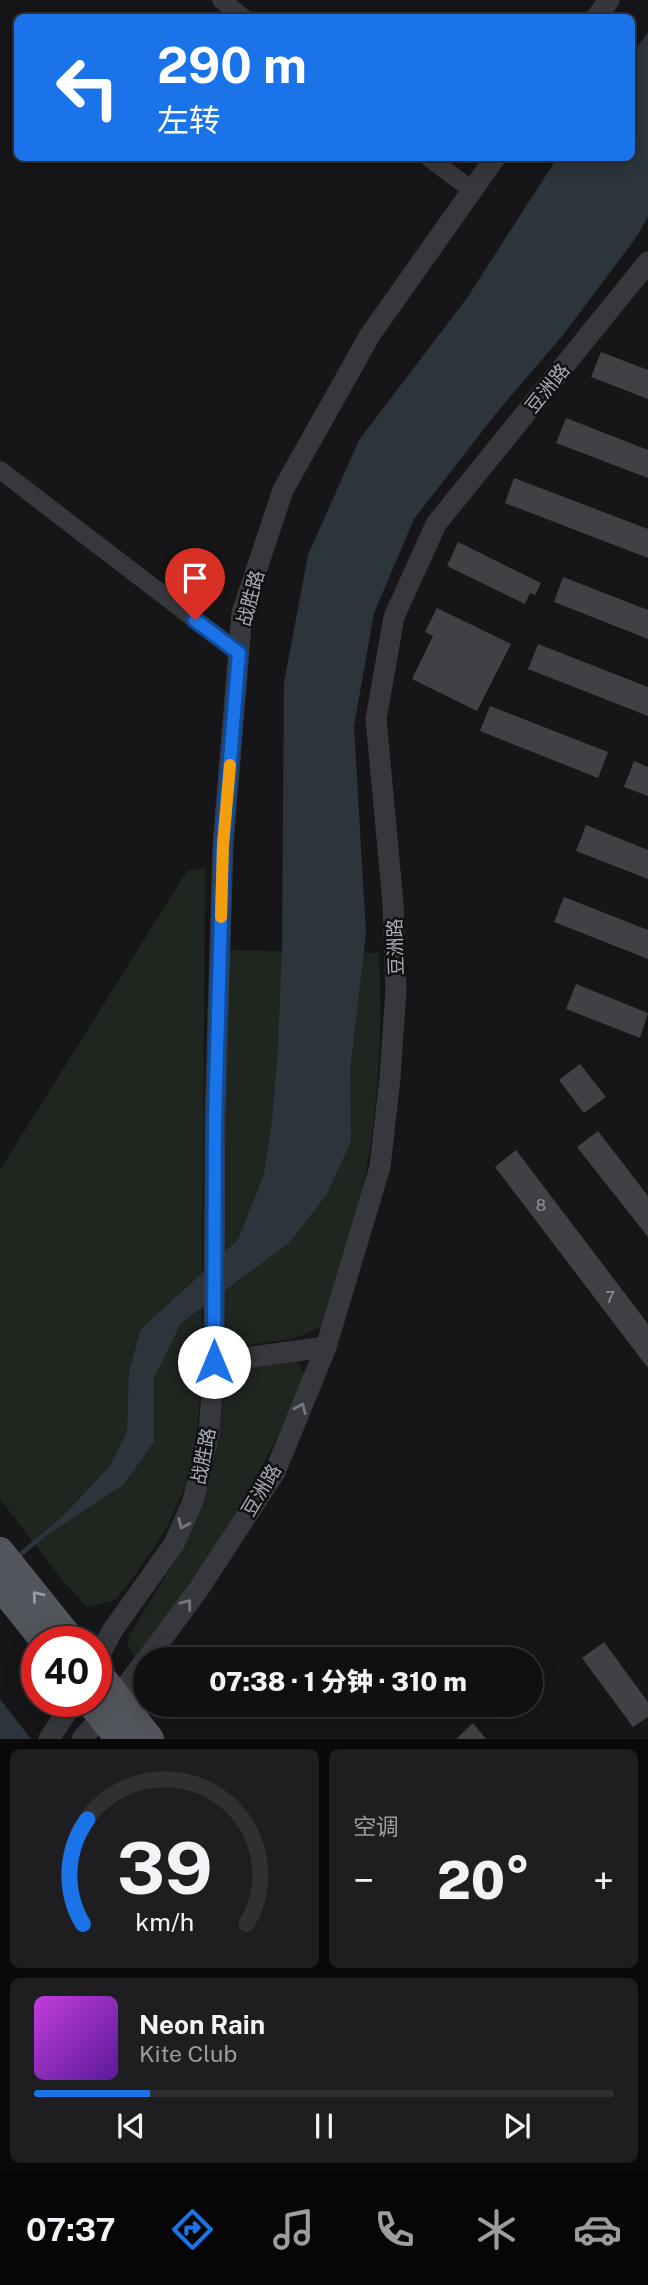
<!DOCTYPE html>
<html lang="zh">
<head>
<meta charset="utf-8">
<style>
  body { margin:0; font-family:"Public Sans","Noto Sans SC",sans-serif; background:#1e1e20; color:#f1f3f6; height:100vh; display:flex; flex-direction:column; font-size:26px; white-space:nowrap }
  * { box-sizing:border-box; margin:0 }
  p { font-size:23px; color:#9c9d9f }
  .icon { flex:none; width:38px; height:38px; fill:none; stroke:currentColor; stroke-width:2; stroke-linecap:round; stroke-linejoin:round }
  .map { position:relative; height:1739px; overflow:hidden }
  .panel { display:flex; flex-direction:column; gap:10px; padding:10px; background:#09090a; flex:1 }
  .panel>* { flex:none }
  .hud { position:absolute; left:14px; top:14px; width:621px; height:147px; border-radius:10px; box-shadow:0 4px 18px #0003,0 0 0 2px #303032; background:#1a73e8; color:#fff; overflow:hidden }
  .speed { position:absolute; left:21px; top:1626px; display:flex; gap:14px; font-size:35px; font-weight:700; text-align:center }
  .speed>* { display:grid; place-content:center; width:91px; height:91px; border-radius:50%; background:#101012; box-shadow:0 4px 18px #0003,0 0 0 2px #303032; line-height:1 }
  .speed .limit { border:10px solid #d22; background:#fff; color:#111 }
  .pin { position:absolute; display:grid; place-items:center; width:60px; height:60px; color:#fff; margin:-72px -30px; border-radius:50% 50% 50% 0; rotate:-45deg; box-shadow:0 0 7px #0007 }
  .pin .icon { rotate:45deg }
  .me { position:absolute; width:77px; margin:-38px; rotate:0deg; stroke-linejoin:round; filter:drop-shadow(0 0 5px #0008) }
  .turn { display:flex; align-items:center; gap:24px; height:147px; padding:0 28px; font-size:32px }
  .turn .icon { width:91px; height:91px; stroke-width:2.5 }
  .turn b { display:block; font-size:49px; line-height:60px }
  .big { font-size:52px; font-weight:800; line-height:1.1 }
  .panel .widget { flex:1; display:flex; flex-direction:column; justify-content:center; gap:10px; min-width:0; padding:0 24px; border-radius:10px; background:#1e1e20 }
  .panel .dial { align-items:center; gap:0 }
  .dial svg { height:182px; overflow:visible; fill:none; stroke:#303032; stroke-width:7; stroke-linecap:round; text-anchor:middle }
  .dial text { fill:#f1f3f6; stroke:none }
  .song { display:flex; align-items:center; gap:21px }
  .cover { width:84px; height:84px; border-radius:10px; background:linear-gradient(135deg,hsl(290 70% 55%),hsl(270 70% 35%)) }
  .played { height:7px; border-radius:4px; background:linear-gradient(90deg,#1a73e8 20%,#303032 20%) }
  .keys { display:flex; justify-content:space-around; direction:ltr }
  .heat { display:flex; justify-content:space-between; align-items:center; font-size:38px; direction:ltr }
  .panel .tiles { flex:1; display:grid; gap:10px; grid-template-columns:1fr 1fr }
  .widget:last-child { grid-column:span 2 }
  .trip { position:absolute; left:133px; top:1647px; width:410px; height:70px; border-radius:35px; background:#101012; box-shadow:0 4px 18px #0003,0 0 0 2px #303032; font-weight:800; line-height:70px; text-align:center }
  .tabs { display:flex; height:112px; justify-content:space-around; align-items:center; background:#060607; color:#9c9d9f }
  .tabs .icon { width:49px; height:49px }
  .tabs .current { color:#1a73e8 }
  .tabs b { font-size:32px; color:#f1f3f6 }
  .map>svg:first-child { display:block }
  .green { fill:#1e261f }
  .water { fill:#2c353c }
  .building { fill:#404145 }
  .lines { fill:none; stroke-linecap:round; stroke-linejoin:round }
  .minor { stroke:#37383d; stroke-width:18 }
  .tertiary { stroke:#37383d; stroke-width:21 }
  .primary { stroke:#53555c; stroke-width:28 }
  .oneway { stroke:#757881 }
  .oneway2 { stroke:#979ba6 }
  .route-casing { stroke:#114b97; stroke-width:18 }
  .route { stroke:#1a73e8; stroke-width:12 }
  .slow { stroke:#f59e0b; stroke-width:12 }
  .labels { text-anchor:middle; dominant-baseline:central; stroke-width:5; stroke-linejoin:round; paint-order:stroke }
  .number-label { font-size:16px; fill:#8e929b }
  .street-label { font-size:19px; fill:#a8adb8; stroke:#111113 }
</style>
</head>
<body>
<div class="map">
<svg width="648" height="1739" viewBox="0 0 648 1739">
  <rect width="100%" height="100%" fill="#161618"/>
  <g class="green">
    <polygon points="205,868 202,1328 199,1412 194,1450 185,1487 168,1526 135,1575 115,1600 87,1607 64,1582 0,1499 0,1170 187,871"/>
    <path d="M227,950L379,953C383,1033 378,1114 362,1193C353,1238 336,1283 322,1327L296,1338L235,1347L226,1344L224,1338Z"/>
    <path d="M292,1360L299,1365L305,1376C263,1478 202,1570 136,1657H134L128,1646L129,1635C164,1579 196,1531 213,1466C221,1436 220,1405 226,1375L231,1370Z"/>
  </g>
  <g class="water">
    <polygon points="648,32 648,217 635,239 563,335 498,411 414,519 374,613 354,726 366,934 350,1070 351,1141 327,1194 290,1242 181,1323 154,1378 154,1442 124,1484 47,1535 0,1575 0,1568 62,1517 110,1466 127,1432 129,1372 141,1329 238,1240 264,1174 272,1120 278,1048 282,948 284,683 308,555 359,440 467,298 557,158 632,158 632,54"/>
    <polygon points="0,1699 31,1739 0,1739"/>
  </g>
  <g class="building">
    <polygon points="601,352 648,370 648,399 591,377"/>
    <polygon points="566,418 648,450 648,478 556,443"/>
    <polygon points="514,478 648,529 648,558 505,503"/>
    <polygon points="458,542 541,583 535,595 530,593 525,604 447,566"/>
    <polygon points="563,577 648,610 648,639 554,602"/>
    <polygon points="437,608 511,644 477,711 412,679 433,636 425,632"/>
    <polygon points="538,644 648,687 648,716 528,669"/>
    <polygon points="490,706 608,752 598,778 480,731"/>
    <polygon points="634,761 648,767 648,796 624,787"/>
    <polygon points="586,825 648,850 648,879 576,851"/>
    <polygon points="564,897 648,930 648,959 554,922"/>
    <polygon points="576,984 648,1013 640,1038 566,1009"/>
    <polygon points="580,1064 606,1097 584,1113 559,1080"/>
    <polygon points="598,1131 648,1196 648,1237 577,1147"/>
    <polygon points="516,1150 648,1324 648,1368 495,1167"/>
    <polygon points="604,1642 648,1702 648,1717 633,1727 582,1658"/>
    <polygon points="473,1723 486,1739 456,1739"/>
  </g>
  <g class="lines">
    <g class="minor">
      <polyline points="221,0 244,18"/>
      <polyline points="429,158 472,190"/>
      <polyline points="0,470 239,653"/>
    </g>
    <g class="tertiary">
      <polyline points="596,18 609,0"/>
      <polyline points="214,1362 326,1347"/>
      <polyline points="147,1659 198,1590 275,1472 326,1347 380,1167 390,1078 396,990 393,903 376,719 394,617 436,524 648,262"/>
      <polyline points="96,1662 112,1631 174,1544 193,1501 209,1434 214,1362 215,1121 223,845 242,613 283,490 370,335 495,158"/>
      <polyline points="49,1739 74,1701"/>
      <polyline points="82,1739 117,1698 145,1661"/>
    </g>
    <g class="primary">
      <polyline points="0,1551 73,1642"/>
      <polyline points="0,1586 45,1642"/>
      <polyline points="96,1670 150,1739"/>
      <polyline points="89,1701 119,1739"/>
    </g>
  </g>
  <defs><path id="oneway-chevron" d="M-2-3.5L2.5 0L-2 3.5" fill="none" stroke-width="1.6" stroke-linecap="round" stroke-linejoin="round" transform="scale(1.75)"/></defs>
  <g class="oneway">
    <use href="#oneway-chevron" transform="translate(301 1408) rotate(-67)"/>
    <use href="#oneway-chevron" transform="translate(183 1524) rotate(114)"/>
    <use href="#oneway-chevron" transform="translate(187 1604) rotate(-53)"/>
  </g>
  <use class="oneway2" href="#oneway-chevron" transform="translate(37 1596) rotate(-129)"/>
  <g class="lines">
    <defs>
      <polyline id="route" points="195,620 239,653 223,845 215,1121 214,1362"/>
    </defs>
    <use href="#route" class="route-casing"/>
    <use href="#route" class="route"/>
    <polyline class="slow" points="221,917 223,845 230,765"/>
  </g>
  <g class="labels">
    <g class="number-label">
      <text x="541" y="1205">8</text>
      <text x="610" y="1297">7</text>
    </g>
    <g class="street-label">
      <text transform="translate(547 388) rotate(-51)">豆洲路</text>
      <text transform="translate(250 598) rotate(-75)">战胜路</text>
      <text transform="translate(395 947) rotate(-92)">豆洲路</text>
      <text transform="translate(203 1456) rotate(-79)">战胜路</text>
      <text transform="translate(261 1490) rotate(-59)">豆洲路</text>
    </g>
  </g>
</svg>
<div class="speed"><div class="limit">40</div></div>
<div class="pin" style="left:195px;top:620px;background:#d93025"><svg class="icon" aria-label="arrive" viewBox="0 0 24 24"><path d="M6 21V4h12l-3 4 3 4H6"/></svg></div>
<svg class="me" style="left:214px;top:1362px" viewBox="-20 -20 40 40"><circle r="19" fill="#fff"/><path d="M0-13L10 11 0 6-10 11z" fill="#1a73e8"/></svg>
<div class="trip">07:38 · 1 分钟 · 310 m</div>
<div class="hud">
<div class="turn"><svg class="icon" aria-label="left" viewBox="0 0 24 24"><path d="M17 20v-9H6M10 6l-5 5 5 5"/></svg><div><b>290 m</b>左转</div></div>
</div>
</div>
<section class="panel">
<div class="tiles">
<div class="widget dial"><svg viewBox="0 0 100 80">
<path d="M14 69A42 42 0 1 1 86 69"/>
<path d="M14 69A42 42 0 0 1 16 23" stroke="#1a73e8"/>
<text x="50" y="56" font-size="32" font-weight="700">39</text>
<text x="50" y="72" font-size="11">km/h</text>
</svg></div>
<div class="widget"><p>空调</p>
<div class="heat"><a>−</a><b class="big">20°</b><a>+</a></div>
</div>
<div class="widget">
<div class="song"><i class="cover"></i><div><b>Neon Rain</b><p>Kite Club</p></div></div>
<div class="played"></div>
<div class="keys"><svg class="icon" aria-label="previous" viewBox="0 0 24 24"><path d="M18 5L8 12l10 7zM5 5v14"/></svg><svg class="icon" aria-label="pause" viewBox="0 0 24 24"><path d="M8 5v14M16 5v14"/></svg><svg class="icon" aria-label="next" viewBox="0 0 24 24"><path d="M6 5l10 7-10 7zM19 5v14"/></svg></div>
</div>
</div>
</section>
<nav class="tabs">
<b>07:37</b>
<svg class="icon current" aria-label="directions" viewBox="0 0 24 24"><path d="M12 3l9 9-9 9-9-9zM9 14v-3h6M13 9l2 2-2 2"/></svg>
<svg class="icon" aria-label="music" viewBox="0 0 24 24"><path d="M9 18V5l10-2v13"/><circle cx="6" cy="18" r="3"/><circle cx="16" cy="16" r="3"/></svg>
<svg class="icon" aria-label="phone" viewBox="0 0 24 24"><path d="M5 4h4l2 5-3 2q2 4 5 5l2-3 5 2v4C11 20 4 13 5 4z"/></svg>
<svg class="icon" aria-label="climate" viewBox="0 0 24 24"><path d="M12 3v18M4 7l16 10M4 17L20 7"/></svg>
<svg class="icon" aria-label="car" viewBox="0 0 24 24"><path d="M5 17H2v-5l4-1 3-4h7l3 4 3 1v5h-3M9 17h6M6 11h13"/><circle cx="7" cy="17" r="2"/><circle cx="17" cy="17" r="2"/></svg>
</nav>
</body>
</html>
